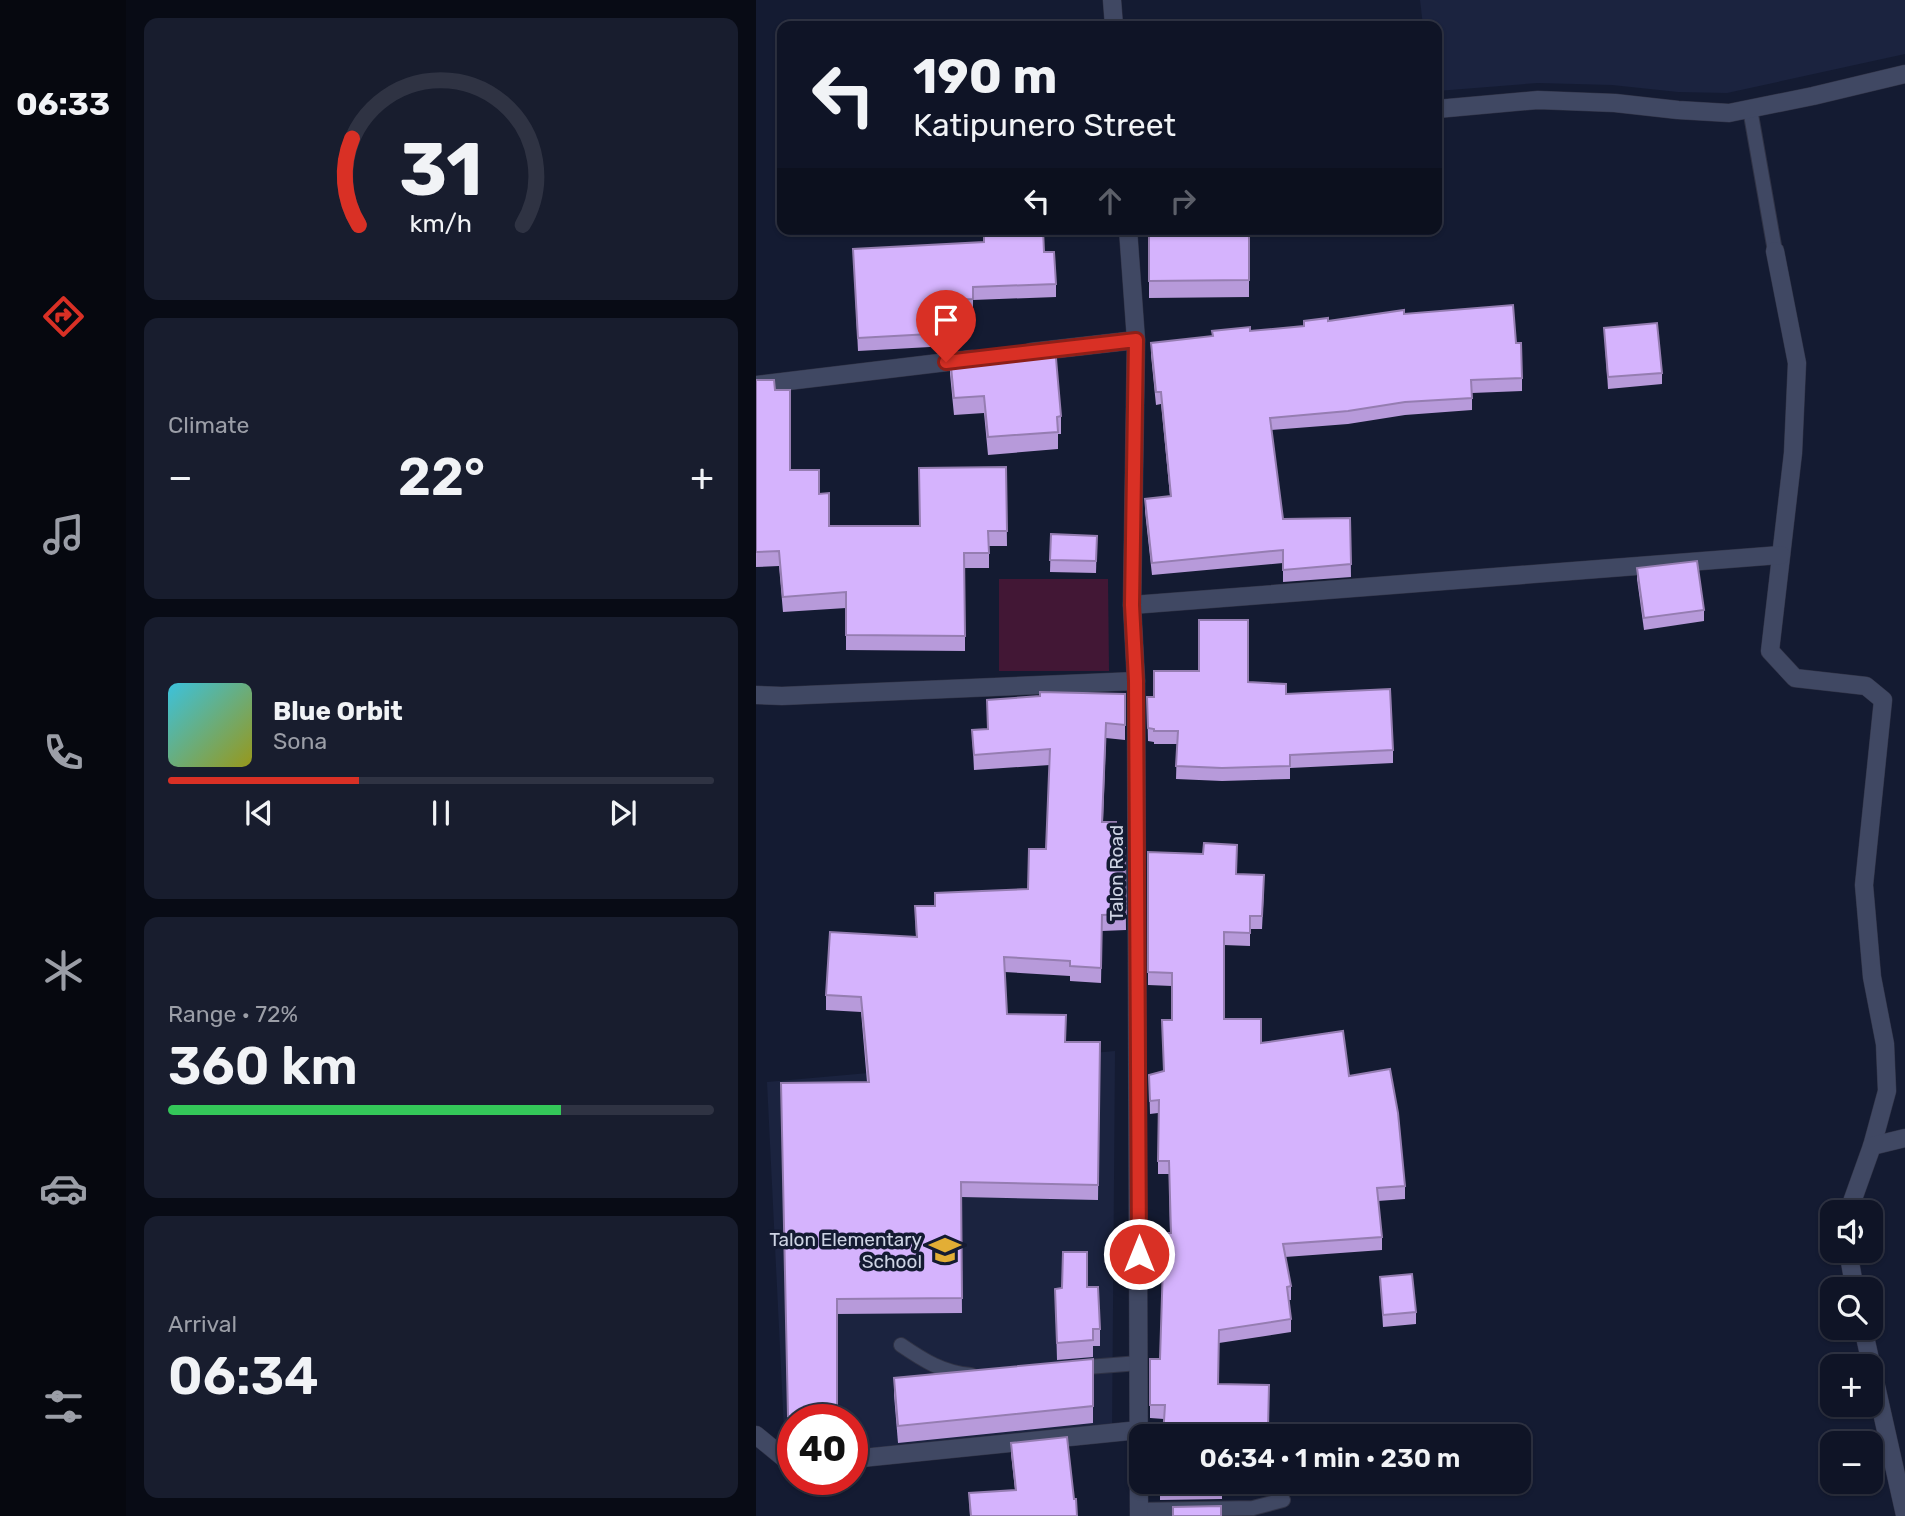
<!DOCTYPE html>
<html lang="en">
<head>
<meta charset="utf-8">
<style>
  body { margin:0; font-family:Rubik,sans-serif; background:#181d2e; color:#f1f3f6; height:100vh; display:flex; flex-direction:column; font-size:26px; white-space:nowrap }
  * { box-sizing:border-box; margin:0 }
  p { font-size:23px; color:#9b9ea7 }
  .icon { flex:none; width:38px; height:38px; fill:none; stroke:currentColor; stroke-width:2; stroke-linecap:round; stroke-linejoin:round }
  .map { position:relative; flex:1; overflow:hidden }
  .panel { display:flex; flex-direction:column; gap:18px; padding:18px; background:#080b15; width:630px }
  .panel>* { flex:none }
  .hud { position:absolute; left:21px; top:21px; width:665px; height:214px; border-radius:14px; box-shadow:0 2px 5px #0004,0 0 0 2px #2f3343; background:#0f1426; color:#f1f3f6; overflow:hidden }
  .buttons { position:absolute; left:1064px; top:1200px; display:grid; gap:14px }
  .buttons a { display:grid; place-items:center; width:63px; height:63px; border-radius:14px; background:#0f1426; box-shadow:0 2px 5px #0004,0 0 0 2px #2f3343; font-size:35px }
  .speed { position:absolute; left:21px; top:1404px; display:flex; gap:14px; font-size:35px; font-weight:700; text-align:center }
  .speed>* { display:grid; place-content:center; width:91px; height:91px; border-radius:50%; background:#0f1426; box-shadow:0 2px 5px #0004,0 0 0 2px #2f3343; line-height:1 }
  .speed .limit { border:10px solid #d22; background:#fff; color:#111 }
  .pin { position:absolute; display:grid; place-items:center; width:60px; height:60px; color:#fff; margin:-72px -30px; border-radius:50% 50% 50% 0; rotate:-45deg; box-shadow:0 0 7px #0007 }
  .pin .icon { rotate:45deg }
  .me { position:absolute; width:77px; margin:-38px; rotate:0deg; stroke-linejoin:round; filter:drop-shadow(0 0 5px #0008) }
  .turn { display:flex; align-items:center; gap:24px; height:147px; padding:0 21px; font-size:32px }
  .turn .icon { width:91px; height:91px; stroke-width:2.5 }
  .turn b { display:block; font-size:49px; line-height:60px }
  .lanes { display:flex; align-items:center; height:66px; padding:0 21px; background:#0003; justify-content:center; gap:35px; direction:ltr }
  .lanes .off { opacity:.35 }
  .big { font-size:52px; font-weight:600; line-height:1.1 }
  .panel .widget { flex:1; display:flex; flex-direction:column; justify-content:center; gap:10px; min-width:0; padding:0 24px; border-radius:14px; background:#181d2e }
  .panel .dial { align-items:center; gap:0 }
  .dial svg { height:182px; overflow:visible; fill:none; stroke:#2f3343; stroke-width:7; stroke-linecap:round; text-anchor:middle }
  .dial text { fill:#f1f3f6; stroke:none }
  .song { display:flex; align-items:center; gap:21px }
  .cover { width:84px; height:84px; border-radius:10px; background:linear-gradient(135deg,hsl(190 70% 55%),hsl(60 70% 35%)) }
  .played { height:7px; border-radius:4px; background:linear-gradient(90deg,#d93025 35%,#2f3343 35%) }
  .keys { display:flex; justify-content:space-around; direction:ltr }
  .heat { display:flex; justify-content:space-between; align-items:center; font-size:38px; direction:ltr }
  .charge { height:10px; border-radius:5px; background:linear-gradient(90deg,#34c759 72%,#2f3343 0) }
  .trip { position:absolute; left:373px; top:1424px; width:402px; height:70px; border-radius:14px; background:#0f1426; box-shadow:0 2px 5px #0004,0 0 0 2px #2f3343; font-weight:600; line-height:70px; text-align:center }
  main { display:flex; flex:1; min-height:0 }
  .tabs { display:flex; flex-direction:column; width:126px; justify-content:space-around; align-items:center; background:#06080f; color:#9b9ea7 }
  .tabs .icon { width:49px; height:49px }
  .tabs .current { color:#d93025 }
  .tabs b { font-size:32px; color:#f1f3f6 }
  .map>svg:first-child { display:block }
  .built { fill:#1b233f }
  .green { fill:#421735 }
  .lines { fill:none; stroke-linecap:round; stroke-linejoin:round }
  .lane-casing { stroke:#303346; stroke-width:16 }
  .street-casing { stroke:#303346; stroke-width:19 }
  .secondary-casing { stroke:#303346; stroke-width:19 }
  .lane { stroke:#404863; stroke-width:14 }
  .street { stroke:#404863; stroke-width:18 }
  .secondary { stroke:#404863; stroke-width:18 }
  .wall { fill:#b79ada }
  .building { fill:#d5b3fd; stroke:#957db1; stroke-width:2 }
  .route-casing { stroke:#8d1f18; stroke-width:18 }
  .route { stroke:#d93025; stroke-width:12 }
  .labels { text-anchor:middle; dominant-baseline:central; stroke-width:7; stroke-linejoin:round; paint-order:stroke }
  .street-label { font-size:19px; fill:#ced4e4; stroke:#141b32 }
  .poi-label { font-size:19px; fill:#ced4e4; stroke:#141b32; text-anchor:end }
</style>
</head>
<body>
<main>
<nav class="tabs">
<b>06:33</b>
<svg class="icon current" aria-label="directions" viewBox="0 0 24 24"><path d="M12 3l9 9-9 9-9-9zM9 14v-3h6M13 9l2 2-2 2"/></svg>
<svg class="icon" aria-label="music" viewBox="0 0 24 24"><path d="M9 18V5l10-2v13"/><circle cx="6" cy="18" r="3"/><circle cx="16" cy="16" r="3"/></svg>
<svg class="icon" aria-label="phone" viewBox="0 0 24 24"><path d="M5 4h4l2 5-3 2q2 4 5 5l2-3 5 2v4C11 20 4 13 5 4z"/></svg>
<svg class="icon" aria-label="climate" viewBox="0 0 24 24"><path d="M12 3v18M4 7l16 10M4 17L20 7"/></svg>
<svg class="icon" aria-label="car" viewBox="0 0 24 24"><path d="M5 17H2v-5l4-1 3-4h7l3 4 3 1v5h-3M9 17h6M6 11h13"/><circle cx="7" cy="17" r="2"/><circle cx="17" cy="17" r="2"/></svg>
<svg class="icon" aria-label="filters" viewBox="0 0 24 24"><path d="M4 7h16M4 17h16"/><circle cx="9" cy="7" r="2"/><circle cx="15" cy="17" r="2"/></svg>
</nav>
<section class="panel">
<div class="widget dial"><svg viewBox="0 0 100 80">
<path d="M14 69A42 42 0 1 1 86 69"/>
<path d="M14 69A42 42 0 0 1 11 31" stroke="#d93025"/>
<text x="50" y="56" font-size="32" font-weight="700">31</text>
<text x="50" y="72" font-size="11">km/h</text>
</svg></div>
<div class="widget"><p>Climate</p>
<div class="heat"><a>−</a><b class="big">22°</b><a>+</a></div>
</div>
<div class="widget">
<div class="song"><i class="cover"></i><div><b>Blue Orbit</b><p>Sona</p></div></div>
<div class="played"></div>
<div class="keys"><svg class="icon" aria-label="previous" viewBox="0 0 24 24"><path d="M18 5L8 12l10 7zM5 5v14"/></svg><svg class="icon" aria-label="pause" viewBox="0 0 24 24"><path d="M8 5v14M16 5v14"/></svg><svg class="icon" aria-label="next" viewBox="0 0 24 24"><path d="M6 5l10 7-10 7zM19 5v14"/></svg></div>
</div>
<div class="widget"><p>Range · 72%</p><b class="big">360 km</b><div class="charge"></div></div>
<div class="widget"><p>Arrival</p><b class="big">06:34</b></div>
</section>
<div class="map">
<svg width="1149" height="1516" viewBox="0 0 1149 1516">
  <rect width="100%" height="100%" fill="#141b32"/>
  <g class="built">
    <polygon points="664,0 1149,0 1149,54 971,93 922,92 856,85 782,83 681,91 681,26 667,26"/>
    <polygon points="359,1051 356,1438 96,1464 96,1419 37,1419 37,1470 30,1471 11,1082"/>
  </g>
  <polygon class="green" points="243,579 352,579 353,671 243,671"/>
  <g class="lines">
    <defs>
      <g id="lane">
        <polyline points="994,109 1019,251"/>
        <path d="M145,1345C167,1360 187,1373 215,1375"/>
        <polyline points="319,1368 383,1363"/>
        <polyline points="383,1510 497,1508 527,1500"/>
      </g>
      <g id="street">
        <polyline points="681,109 782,100 859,103 922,110 973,113 1057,96 1149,74"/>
        <polyline points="1019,251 1041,363 1037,453 1014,651 1039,678 1110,686 1127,700 1108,885 1116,977 1129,1044 1131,1091 1116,1146"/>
        <polyline points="275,352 380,340"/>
        <polyline points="0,385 216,359"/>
        <polyline points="376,605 1025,555"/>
        <polyline points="0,695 26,696 380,681"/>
        <polyline points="1092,1213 1116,1146 1149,1138"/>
        <polyline points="1092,1251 1099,1290"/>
        <polyline points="1107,1328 1149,1515"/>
        <polyline points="0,1435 28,1458 37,1460"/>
        <polyline points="96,1459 383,1430"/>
      </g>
      <g id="secondary">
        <polyline points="356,0 358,26"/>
        <polyline points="372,229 380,340 376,605 380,681 383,1516"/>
      </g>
    </defs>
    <use href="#lane" class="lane-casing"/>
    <use href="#street" class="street-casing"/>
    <use href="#secondary" class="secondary-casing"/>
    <use href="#lane" class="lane"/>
    <use href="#street" class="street"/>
    <use href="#secondary" class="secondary"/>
  </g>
  <g class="wall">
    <polygon points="255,229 287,229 288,252 300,284 300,297 217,300 217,312 190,313 192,346 102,351 97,249 228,242 255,232"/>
    <polygon points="408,229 493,229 493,297 393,298 393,234 409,234"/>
    <polygon points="648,314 760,343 766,378 766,391 716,393 716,410 649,415 592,424 515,430 527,519 594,518 595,577 527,582 527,563 396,575 389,511 389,499 414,496 405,404 400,405 395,355 395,343 548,326 572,321"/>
    <polygon points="848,328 906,373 906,384 852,389"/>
    <polygon points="194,356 305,416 305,434 302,434 302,449 232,455 228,413 198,415 194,374"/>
    <polygon points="0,380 19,390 34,470 63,494 73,526 164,526 250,467 251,546 233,546 233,568 209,568 209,651 90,650 90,608 27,612 23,566 0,567"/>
    <polygon points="295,534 341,536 340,573 294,572"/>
    <polygon points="881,568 948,610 948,621 888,630 881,579"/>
    <polygon points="492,682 530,694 637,750 637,763 534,768 534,779 466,781 420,779 421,744 398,744 398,742 392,741 391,697 398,697"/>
    <polygon points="369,694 369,740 350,738 347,822 360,848 369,848 370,930 346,931 345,983 314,981 314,976 249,972 251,1014 310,1042 344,1042 342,1200 205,1197 206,1313 81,1314 81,1419 37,1419 37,1431 32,1431 25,1083 111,1082 105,1012 70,1010 70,995 160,937 159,906 179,906 179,893 272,889 290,849 294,765 218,770 216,730 231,729 231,700"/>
    <polygon points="392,852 481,874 508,888 506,929 494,929 494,946 468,945 468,1019 505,1043 593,1076 649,1186 649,1199 622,1201 626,1237 626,1250 529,1257 535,1286 535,1300 533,1300 535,1319 535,1332 463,1343 462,1384 512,1428 583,1437 408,1419 394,1418 394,1359 404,1359 414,1233 413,1174 402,1174 402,1113 394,1114 393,1075 407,1071 416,1020 416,986 392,985"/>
    <polygon points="624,1277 660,1312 660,1324 627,1327"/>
    <polygon points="331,1287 344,1329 344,1346 337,1346 337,1357 301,1360 299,1289"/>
    <polygon points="337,1359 337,1423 142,1443 138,1395 138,1378"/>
    <polygon points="255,1443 318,1499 321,1516 214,1516 213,1493 259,1490 255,1454"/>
    <polygon points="404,1482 466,1482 466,1499 404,1500"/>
    <polygon points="527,1482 586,1482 586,1493 536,1496 527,1491"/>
  </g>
  <g class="building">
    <polygon points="256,229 287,229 288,252 298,252 300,284 217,287 217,299 189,300 192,333 102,338 97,249 228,242 228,233 256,232"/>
    <polygon points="410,229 493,229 493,280 393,281 393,234 411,234"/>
    <polygon points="757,305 760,343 765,343 766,378 715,380 716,398 649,402 592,411 514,418 527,519 594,518 595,564 527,570 527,550 396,563 389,499 415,496 405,392 400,392 395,343 457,336 456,331 494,327 494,331 548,326 548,321 572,318 572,321 648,310 648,314"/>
    <polygon points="901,323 906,373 852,377 848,328"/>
    <polygon points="299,347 305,416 301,417 302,432 232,437 228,396 198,398 194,356"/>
    <polygon points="0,380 18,380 19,390 34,390 34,470 63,470 63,494 73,493 73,526 164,526 163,468 250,467 251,531 232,531 233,553 208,553 209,636 90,635 90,592 27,597 23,551 0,552"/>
    <polygon points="295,534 341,536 340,561 294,560"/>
    <polygon points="941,561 948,610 888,618 881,568"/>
    <polygon points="443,620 492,620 492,682 530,684 530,694 634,689 637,750 534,755 534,766 466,768 420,766 422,731 398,731 398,729 392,728 391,697 398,697 398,671 443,671"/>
    <polygon points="284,692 369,694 369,725 350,723 346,822 360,822 360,848 369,848 370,914 346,915 345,968 314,966 314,961 248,957 251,1014 310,1015 309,1042 344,1042 342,1185 205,1182 206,1298 81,1299 81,1417 32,1416 25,1083 113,1082 105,997 70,995 74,932 161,937 159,906 179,906 179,893 272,889 273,849 290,849 294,749 218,755 216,730 232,729 231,700 284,696"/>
    <polygon points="448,843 481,845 480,874 508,875 506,916 494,916 494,933 468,932 468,1019 505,1019 505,1043 587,1031 593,1076 634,1069 642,1113 649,1186 621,1188 626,1237 527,1244 535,1286 531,1287 535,1319 463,1330 462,1384 513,1385 512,1428 582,1424 583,1437 407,1437 409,1405 394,1405 394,1359 404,1359 408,1233 415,1233 413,1161 402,1161 403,1100 394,1101 393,1075 408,1071 406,1020 416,1020 416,973 392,972 392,852 447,854"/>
    <polygon points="307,1252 331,1252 331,1287 342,1287 344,1329 337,1329 337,1340 301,1343 299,1289 306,1288"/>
    <polygon points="656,1274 660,1312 627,1315 624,1277"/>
    <polygon points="337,1359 337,1406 142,1426 138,1378"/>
    <polygon points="311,1437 318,1499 320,1499 321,1516 215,1516 213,1493 260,1490 255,1443"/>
    <polygon points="404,1482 466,1482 466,1486 404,1487"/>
    <polygon points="465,1506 465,1516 417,1516 417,1507"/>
  </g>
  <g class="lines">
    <defs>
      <polyline id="route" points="190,362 380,340 376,605 380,681 383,1254"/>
    </defs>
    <use href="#route" class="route-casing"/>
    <use href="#route" class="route"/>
  </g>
  <defs>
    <symbol id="school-bare" viewBox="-9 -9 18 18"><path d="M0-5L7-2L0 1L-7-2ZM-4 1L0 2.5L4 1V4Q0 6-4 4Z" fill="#e3ae35" stroke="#141b32" stroke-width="2.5" paint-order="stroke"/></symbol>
  </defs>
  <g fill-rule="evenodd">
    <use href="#school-bare" x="167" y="1228" width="44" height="44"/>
  </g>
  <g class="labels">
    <g class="street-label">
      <text transform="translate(360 873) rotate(-90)">Talon Road</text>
    </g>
    <g class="poi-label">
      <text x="166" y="1239">Talon Elementary<tspan x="166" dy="22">School</tspan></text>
    </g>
  </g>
</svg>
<div class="buttons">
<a><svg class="icon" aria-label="sound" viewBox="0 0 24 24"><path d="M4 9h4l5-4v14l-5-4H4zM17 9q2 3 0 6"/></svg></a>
<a><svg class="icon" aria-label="search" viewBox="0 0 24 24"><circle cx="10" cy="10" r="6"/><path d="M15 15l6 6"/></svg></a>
<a>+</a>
<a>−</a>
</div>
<div class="speed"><div class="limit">40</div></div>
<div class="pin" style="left:190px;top:362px;background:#d93025"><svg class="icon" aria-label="arrive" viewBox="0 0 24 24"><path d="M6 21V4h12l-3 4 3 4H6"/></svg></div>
<svg class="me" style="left:383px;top:1254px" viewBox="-20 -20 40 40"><circle r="17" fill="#d93025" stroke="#fff" stroke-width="3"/><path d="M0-11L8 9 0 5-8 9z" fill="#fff"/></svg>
<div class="trip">06:34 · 1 min · 230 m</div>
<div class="hud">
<div class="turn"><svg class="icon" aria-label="left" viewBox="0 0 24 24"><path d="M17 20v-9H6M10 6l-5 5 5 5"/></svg><div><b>190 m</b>Katipunero Street</div></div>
<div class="lanes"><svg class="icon" aria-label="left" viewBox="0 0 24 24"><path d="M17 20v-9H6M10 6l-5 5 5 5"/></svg><svg class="icon off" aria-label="ahead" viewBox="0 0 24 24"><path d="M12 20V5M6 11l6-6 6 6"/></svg><svg class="icon off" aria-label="right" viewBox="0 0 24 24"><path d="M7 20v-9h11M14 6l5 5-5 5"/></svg></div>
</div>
</div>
</main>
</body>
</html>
